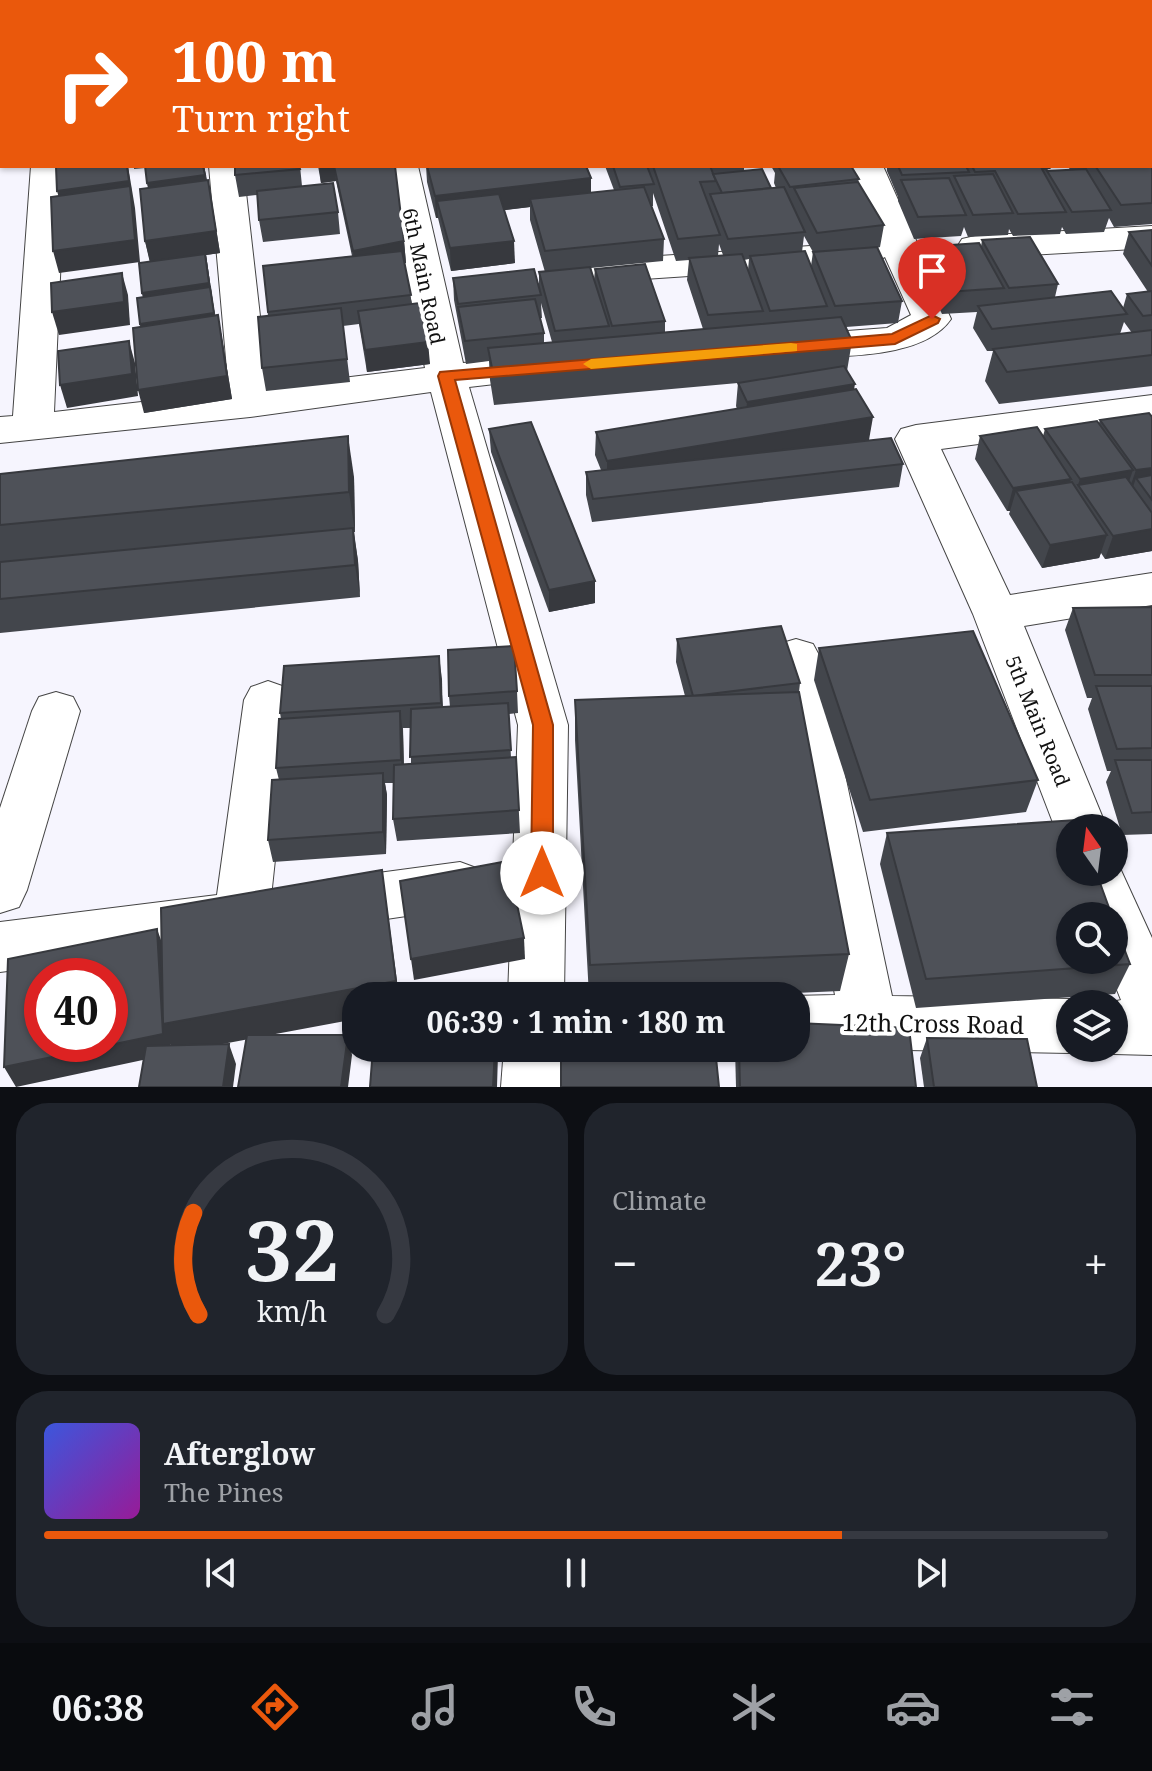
<!DOCTYPE html>
<html lang="en">
<head>
<meta charset="utf-8">
<style>
  body { margin:0; font-family:"Noto Serif",serif; background:#20242c; color:#f1f3f6; height:100vh; display:flex; flex-direction:column; font-size:30px; white-space:nowrap }
  * { box-sizing:border-box; margin:0 }
  p { font-size:26px; color:#9ea1a6 }
  .icon { flex:none; width:44px; height:44px; fill:none; stroke:currentColor; stroke-width:2; stroke-linecap:round; stroke-linejoin:round }
  .map { position:relative; height:1087px; overflow:hidden }
  .drawer { display:flex; flex-direction:column; gap:16px; padding:16px; background:#0d0f14; flex:1 }
  .drawer>* { flex:none }
  .top-card { position:absolute; left:0px; top:0px; width:1152px; height:168px; box-shadow:0 2px 6px #0004; background:#ea580c; color:#fff; overflow:hidden }
  .needle { width:52px; rotate:346deg }
  .controls { position:absolute; left:1056px; top:814px; display:grid; gap:16px }
  .controls a { display:grid; place-items:center; width:72px; height:72px; border-radius:50%; background:#171b24; box-shadow:0 2px 6px #0004; font-size:40px }
  .speed { position:absolute; left:24px; top:958px; display:flex; gap:16px; font-size:40px; font-weight:700; text-align:center }
  .speed>* { display:grid; place-content:center; width:104px; height:104px; border-radius:50%; background:#171b24; box-shadow:0 2px 6px #0004; line-height:1 }
  .speed .limit { border:12px solid #d22; background:#fff; color:#111 }
  .pin { position:absolute; display:grid; place-items:center; width:68px; height:68px; color:#fff; margin:-82px -34px; border-radius:50% 50% 50% 0; rotate:-45deg; box-shadow:0 0 8px #0007 }
  .pin .icon { rotate:45deg }
  .me { position:absolute; width:88px; margin:-44px; rotate:0deg; stroke-linejoin:round; filter:drop-shadow(0 0 6px #0008) }
  .turn { display:flex; align-items:center; gap:28px; height:168px; padding:0 40px; font-size:36px }
  .turn .icon { width:104px; height:104px; stroke-width:2.5 }
  .turn b { display:block; font-size:56px; line-height:68px }
  .big { font-size:60px; font-weight:700; line-height:1.1 }
  .drawer .widget { flex:1; display:flex; flex-direction:column; justify-content:center; gap:12px; min-width:0; padding:0 28px; border-radius:32px; background:#20242c }
  .drawer .dial { align-items:center; gap:0 }
  .dial svg { height:208px; overflow:visible; fill:none; stroke:#363941; stroke-width:7; stroke-linecap:round; text-anchor:middle }
  .dial text { fill:#f1f3f6; stroke:none }
  .song { display:flex; align-items:center; gap:24px }
  .cover { width:96px; height:96px; border-radius:12px; background:linear-gradient(135deg,hsl(230 70% 55%),hsl(300 70% 35%)) }
  .played { height:8px; border-radius:4px; background:linear-gradient(90deg,#ea580c 75%,#363941 75%) }
  .keys { display:flex; justify-content:space-around; direction:ltr }
  .heat { display:flex; justify-content:space-between; align-items:center; font-size:44px; direction:ltr }
  .drawer .tiles { flex:1; display:grid; gap:16px; grid-template-columns:1fr 1fr }
  .widget:last-child { grid-column:span 2 }
  .trip { position:absolute; left:342px; top:982px; width:468px; height:80px; border-radius:32px; background:#171b24; box-shadow:0 2px 6px #0004; font-weight:700; line-height:80px; text-align:center }
  .dock { display:flex; height:128px; justify-content:space-around; align-items:center; background:#090b0e; color:#9ea1a6 }
  .dock .icon { width:56px; height:56px }
  .dock .active { color:#ea580c }
  .dock b { font-size:36px; color:#f1f3f6 }
  .map>svg:first-child { display:block }
  .lines { fill:none; stroke-linecap:round; stroke-linejoin:round }
  .minor-casing { stroke:#444; stroke-width:2 }
  .major-casing { stroke:#222; stroke-width:2 }
  .minor { fill:#fff; fill-rule:evenodd }
  .major { fill:#7e7ae9; fill-rule:evenodd }
  .wall { fill:#43464c; fill-rule:evenodd }
  .shaded-wall { fill:#37393e }
  .building { fill:#4e5158; stroke:#37393e; stroke-width:2; fill-rule:evenodd }
  .route { fill:#ea580c; stroke:#983908; stroke-width:2 }
  .slow { fill:#f59e0b }
  .labels { text-anchor:middle; dominant-baseline:central; stroke-width:8; stroke-linejoin:round; paint-order:stroke }
  .street-label { font-size:20px; fill:#111; stroke:#fff }
  .near-street-label { font-size:24px; fill:#111; stroke:#fff }
</style>
</head>
<body>
<div class="map">
<svg width="1152" height="1087" viewBox="0 0 1152 1087">
  <rect width="100%" height="100%" fill="#f6f5fe"/>
  <g class="lines">
    <defs>
      <g id="minor">
        <polygon points="0,0 24,0 25,2 2,2 2,9"/>
        <polygon points="33,0 61,0 62,2 34,2"/>
        <rect x="196" y="0" width="28" height="2"/>
        <rect x="361" y="0" width="28" height="2"/>
        <polygon points="610,0 638,0 639,2 611,2"/>
        <rect x="790" y="0" width="28" height="2"/>
        <polygon points="1124,0 1152,0 1150,5"/>
        <polygon points="31,166 65,166 54,412 229,392 209,166 243,166 268,387 425,368 384,166 418,166 463,363 550,355 564,358 569,367 564,376 469,387 568,725 564,996 508,996 518,725 431,392 250,417 0,443 0,417 13,416"/>
        <path d="M849,166H883L951,319C923,360 839,355 794,359L780,355L775,347L780,339L794,335L887,328L911,315L885,257L870,264L569,284L556,281L551,273L556,265L569,262L870,242L880,245Z"/>
        <polygon points="1152,226 1152,248 975,258 962,255 957,247 962,239 975,236"/>
        <polygon points="1152,395 1152,421 941,449 1010,595 1152,573 1152,605 1024,626 1107,828 1070,828 1070,846 1063,843 1055,828 973,614 895,439 901,429 916,425"/>
        <polygon points="796,639 813,644 820,657 892,996 1070,999 1083,1004 1070,1004 1070,1048 1083,1048 1070,1053 796,1048 796,996 792,996 835,995 772,657 779,644"/>
        <polygon points="268,681 285,687 292,700 269,916 261,933 222,943 0,972 0,922 217,895 244,700 251,687"/>
        <polygon points="56,692 73,697 80,711 27,890 19,907 0,913 0,808 32,711 39,697"/>
        <polygon points="1114,855 1152,938 1152,1055 1114,1054 1099,1048 1114,1048 1114,1004 1104,1004 1121,1000 1105,960 1114,960 1114,916 1088,916 1071,872 1114,872"/>
        <polygon points="460,862 479,869 487,885 479,901 460,908 326,928 307,921 299,904 307,887 326,880"/>
        <polygon points="504,1048 562,1048 561,1087 501,1087"/>
      </g>
      <g id="major">
        <polygon points="979,0 1013,0 1014,2 980,2"/>
        <rect x="1150" y="40" width="2" height="18"/>
      </g>
    </defs>
    <use href="#minor" class="minor-casing"/>
    <use href="#major" class="major-casing"/>
    <use href="#minor" class="minor"/>
    <use href="#major" class="major"/>
  </g>
  <g class="wall">
    <rect x="644" y="0" width="139" height="2"/>
    <polygon points="819,0 957,0 958,2 820,2"/>
    <polygon points="1150,58 1152,59 1152,224 1114,227 1109,218 1104,232 1066,234 1062,227 1060,234 1013,236 1009,229 1008,235 968,237 964,227 961,236 914,239 898,201 898,197 887,171 887,166 1047,166 1048,171 1070,170 1068,166 1150,166"/>
    <polygon points="134,166 204,166 212,202 220,253 206,255 215,316 218,315 222,338 232,399 144,413 140,327 143,297 142,293 150,261 145,241 148,188 145,168 134,169"/>
    <polygon points="300,166 302,186 338,212 340,234 263,242 259,220 257,195 239,197 235,175"/>
    <polygon points="318,166 395,166 404,241 406,263 404,263 412,304 430,364 367,372 359,324 343,326 350,382 266,391 262,368 268,316 263,266 352,256 336,181 321,183"/>
    <path d="M426,166H586L591,178V193L614,190L605,166H744V170L771,188H776L774,183L775,173L771,166H851L859,179L858,182L884,225L880,247L877,248L902,301L898,323L846,327L852,341L847,371L854,389L869,440L857,442L903,464L899,487L592,522L586,495V472L601,470L595,455L596,432L737,409L736,406L738,383L749,382L494,405L490,380L489,361L466,364L454,300L453,278L539,287V272H545L530,220V207L504,210L515,263L451,271L438,218H436L427,182ZM653,193L676,261L689,260L687,280L703,329L665,332V321L595,269L594,280L591,268L663,261L664,239L651,206H653ZM804,236L813,252L811,266L802,252ZM719,244L723,255L718,256ZM749,259L748,270L744,260ZM541,303L552,342L544,343V333L540,318H542Z"/>
    <path d="M1152,230V386L999,404L985,381L993,351H987L973,328L977,312L942,314L920,270L924,247H981L982,240L1058,284L1055,297L1123,308L1127,294L1148,292L1123,254L1129,232ZM1124,322L1132,333L1120,334Z"/>
    <polygon points="1152,417 1152,551 1105,559 1101,553 1099,558 1042,568 1009,514 1010,511 1007,511 975,459 980,436 1043,436 1045,429 1099,423 1100,420"/>
    <polygon points="489,429 595,581 595,603 549,612 491,452"/>
    <polygon points="0,474 354,477 355,532 354,532 358,561 360,597 0,633"/>
    <polygon points="1152,607 1152,834 1122,835 1106,782 1111,771 1107,771 1088,709 1092,698 1087,698 1065,630 1073,608"/>
    <polygon points="677,639 800,683 799,692 849,954 840,991 726,996 589,996 575,740 575,700 685,696 676,662"/>
    <polygon points="819,648 1038,780 1026,812 863,832 814,680"/>
    <path d="M439,656L443,707H450L449,696L517,691L518,713L509,714L511,758L516,757L520,833L397,841L393,819L394,783H385L387,795L386,854L273,862L268,840L279,780L276,768L281,719L280,713ZM403,728H411V764L404,765Z"/>
    <polygon points="887,833 1130,964 1115,994 916,1008 880,864"/>
    <polygon points="927,1038 1037,1087 924,1087 920,1058"/>
    <polygon points="735,1048 796,1048 916,1087 736,1087"/>
  </g>
  <g class="shaded-wall">
    <polygon points="59,166 128,166 135,208 140,262 59,273 53,251 63,212 57,191 64,185"/>
    <polygon points="204,166 209,197 152,205 147,183"/>
    <polygon points="319,166 334,166 336,181 321,183"/>
    <polygon points="591,178 591,200 530,199 530,207 441,218 437,201 438,218 436,218 435,196"/>
    <polygon points="208,180 220,253 206,255 218,336 145,347 140,324 147,315 142,293 150,263 145,241"/>
    <polygon points="404,241 406,263 355,273 353,251"/>
    <polygon points="514,241 515,263 451,271 450,248"/>
    <polygon points="122,273 128,295 130,325 59,335 52,312"/>
    <polygon points="218,315 232,399 144,413 138,390"/>
    <polygon points="129,341 135,363 138,396 67,408 60,385"/>
    <polygon points="428,342 430,364 367,372 365,350"/>
    <polygon points="855,384 851,407 745,425 747,402"/>
    <polygon points="873,417 869,440 607,484 607,461"/>
    <polygon points="348,436 354,477 355,532 349,492"/>
    <polygon points="1152,468 1152,489 1136,478 1131,493 1128,493 1136,470"/>
    <polygon points="1133,470 1125,493 1078,485 1072,502 1080,479"/>
    <polygon points="1071,479 1064,501 1016,491 1010,511 1007,511 1013,488"/>
    <polygon points="353,528 358,561 360,597 355,565"/>
    <polygon points="1152,529 1152,551 1105,559 1113,536"/>
    <polygon points="1107,535 1099,558 1042,568 1050,545"/>
    <polygon points="595,581 595,603 549,612 549,590"/>
    <polygon points="439,656 442,679 443,726 441,703"/>
    <polygon points="400,711 403,734 404,782 401,760"/>
    <polygon points="383,773 387,795 386,854 383,832"/>
    <polygon points="382,870 399,996 356,996 356,1019 174,1053 170,1044 171,1054 16,1087 4,1067 157,929 165,951"/>
    <polygon points="524,938 525,959 414,980 411,959"/>
    <polygon points="348,1035 352,1055 348,1087 341,1087"/>
    <polygon points="229,1044 236,1064 233,1087 223,1087"/>
    <polygon points="495,1048 497,1048 498,1054 497,1087 493,1087"/>
  </g>
  <g class="building">
    <polygon points="64,0 129,0 130,2 64,2"/>
    <polygon points="159,0 204,0 205,2 145,2"/>
    <polygon points="257,0 336,0 336,2 237,2"/>
    <polygon points="508,0 611,0 612,2 509,2"/>
    <polygon points="719,0 763,0 723,2 720,2"/>
    <polygon points="829,0 888,0 889,2 830,2"/>
    <polygon points="894,0 957,0 958,2 895,2"/>
    <polygon points="1150,58 1152,59 1152,92 1150,92"/>
    <polygon points="1150,110 1152,110 1152,130 1150,127"/>
    <polygon points="1152,163 1152,203 1121,205 1096,167 1150,166 1150,164"/>
    <polygon points="66,166 127,166 129,181 57,191 56,167"/>
    <polygon points="145,166 203,166 205,175 147,183"/>
    <polygon points="235,166 299,166 300,169 235,175"/>
    <polygon points="334,166 395,166 404,241 353,251"/>
    <polygon points="427,166 586,166 591,178 435,196"/>
    <polygon points="613,166 647,166 654,184 620,187"/>
    <polygon points="653,166 710,166 716,181 700,182 720,235 678,239"/>
    <polygon points="778,166 851,166 859,179 790,187"/>
    <polygon points="898,166 966,166 969,172 902,175"/>
    <polygon points="972,166 1047,166 1049,168 1042,169 1066,212 1018,214 995,171 975,172"/>
    <polygon points="762,169 771,188 722,193 713,174"/>
    <polygon points="1086,169 1111,210 1072,212 1047,171"/>
    <polygon points="993,174 1013,213 973,215 954,176"/>
    <polygon points="949,178 966,215 918,217 901,180"/>
    <polygon points="208,180 216,231 145,241 140,189"/>
    <polygon points="858,182 884,225 817,233 794,188"/>
    <polygon points="333,183 338,212 259,220 257,191"/>
    <polygon points="130,186 135,240 53,251 51,197"/>
    <polygon points="644,187 664,239 545,251 530,199"/>
    <polygon points="784,187 805,232 728,239 710,194"/>
    <polygon points="499,194 514,241 450,248 437,201"/>
    <polygon points="1152,230 1152,266 1129,232"/>
    <polygon points="1030,237 1058,284 1009,288 982,240"/>
    <polygon points="979,243 1004,288 947,292 924,247"/>
    <polygon points="877,247 902,301 835,306 813,252"/>
    <polygon points="402,251 411,295 268,312 263,266"/>
    <polygon points="805,251 827,306 770,311 750,256"/>
    <polygon points="205,254 209,283 142,293 139,263"/>
    <polygon points="742,254 763,311 708,315 689,258"/>
    <polygon points="645,264 665,321 612,326 595,269"/>
    <polygon points="590,267 609,326 555,331 539,272"/>
    <polygon points="534,269 541,295 458,304 453,278"/>
    <polygon points="122,273 124,302 52,312 51,283"/>
    <polygon points="210,287 214,313 140,324 137,298"/>
    <polygon points="1111,291 1127,314 992,329 978,306"/>
    <polygon points="1152,291 1152,315 1143,316 1127,294"/>
    <polygon points="535,299 544,333 465,341 458,307"/>
    <polygon points="419,303 428,342 365,350 358,311"/>
    <polygon points="341,308 347,359 262,368 258,317"/>
    <polygon points="218,315 227,376 138,390 133,328"/>
    <polygon points="841,317 852,341 493,373 488,348"/>
    <polygon points="1152,330 1152,355 1007,372 993,349"/>
    <polygon points="129,341 132,374 60,385 58,351"/>
    <polygon points="844,366 855,384 747,402 738,383"/>
    <polygon points="856,389 873,417 607,461 596,432"/>
    <polygon points="1149,413 1152,417 1152,468 1136,470 1100,420"/>
    <polygon points="1097,421 1133,470 1080,479 1045,429"/>
    <polygon points="531,422 595,581 549,590 489,429"/>
    <polygon points="1037,427 1071,479 1013,488 980,436"/>
    <polygon points="348,436 349,492 0,525 0,474"/>
    <polygon points="891,438 903,464 593,499 586,472"/>
    <polygon points="1152,475 1152,500 1136,478"/>
    <polygon points="1126,477 1152,513 1152,529 1113,536 1078,485"/>
    <polygon points="1072,482 1107,535 1050,545 1016,491"/>
    <polygon points="353,528 355,565 0,599 0,562"/>
    <polygon points="1152,607 1152,675 1095,675 1073,608"/>
    <polygon points="781,626 800,683 693,696 677,639"/>
    <polygon points="973,631 1038,780 870,800 819,648"/>
    <polygon points="514,646 517,691 449,696 448,650"/>
    <polygon points="439,656 441,703 280,713 284,666"/>
    <polygon points="1096,686 1152,686 1152,748 1117,749"/>
    <polygon points="799,692 849,954 590,965 575,700"/>
    <polygon points="508,703 511,750 410,757 411,709"/>
    <polygon points="400,711 401,760 276,768 279,719"/>
    <polygon points="516,757 519,810 393,819 394,765"/>
    <polygon points="1115,760 1152,760 1152,812 1132,813"/>
    <polygon points="383,773 383,832 268,840 272,780"/>
    <polygon points="1076,820 1079,828 1070,828 1070,872 1096,872 1112,916 1070,916 1070,960 1114,960 1114,922 1130,964 926,979 887,833"/>
    <polygon points="508,861 524,938 411,959 400,881"/>
    <polygon points="382,870 396,981 163,1024 161,908"/>
    <path d="M157,929L163,1034L4,1067L8,959ZM42,976H110V1044H42Z"/>
    <polygon points="796,1023 909,1028 916,1087 740,1087 739,1048 796,1048"/>
    <polygon points="247,1035 348,1035 341,1087 238,1087"/>
    <polygon points="927,1038 1027,1039 1037,1087 934,1087"/>
    <polygon points="229,1044 223,1087 139,1087 146,1046"/>
    <polygon points="373,1048 495,1048 493,1087 370,1087"/>
    <polygon points="561,1048 715,1048 719,1087 561,1087"/>
  </g>
  <polygon class="route" points="932,315 940,319 938,323 895,344 455,380 553,725 553,873 549,880 534,880 531,873 533,725 438,376 440,372 892,334"/>
  <polygon class="slow" points="791,343 797,344 797,351 591,369 583,364 591,359"/>
  <g class="labels">
    <g class="street-label">
      <text transform="translate(424 276) rotate(78)">6th Main Road</text>
      <text transform="translate(1038 721) rotate(68)">5th Main Road</text>
    </g>
    <g class="near-street-label">
      <text transform="translate(933 1023) rotate(1)">12th Cross Road</text>
    </g>
  </g>
</svg>
<div class="controls">
<a><svg class="needle" viewBox="-14 -14 28 28"><path d="M0-13l5 13h-10z" fill="#e53935"/><path d="M0 13l5-13h-10z" fill="#9ea1a6"/></svg></a>
<a><svg class="icon" aria-label="search" viewBox="0 0 24 24"><circle cx="10" cy="10" r="6"/><path d="M15 15l6 6"/></svg></a>
<a><svg class="icon" aria-label="layers" viewBox="0 0 24 24"><path d="M12 4l9 5-9 5-9-5zM3 14l9 5 9-5"/></svg></a>
</div>
<div class="speed"><div class="limit">40</div></div>
<div class="pin" style="left:932px;top:319px;background:#d93025"><svg class="icon" aria-label="arrive" viewBox="0 0 24 24"><path d="M6 21V4h12l-3 4 3 4H6"/></svg></div>
<svg class="me" style="left:542px;top:873px" viewBox="-20 -20 40 40"><circle r="19" fill="#fff"/><path d="M0-13L10 11 0 6-10 11z" fill="#ea580c"/></svg>
<div class="trip">06:39 · 1 min · 180 m</div>
<div class="top-card">
<div class="turn"><svg class="icon" aria-label="right" viewBox="0 0 24 24"><path d="M7 20v-9h11M14 6l5 5-5 5"/></svg><div><b>100 m</b>Turn right</div></div>
</div>
</div>
<section class="drawer">
<div class="tiles">
<div class="widget dial"><svg viewBox="0 0 100 80">
<path d="M14 69A42 42 0 1 1 86 69"/>
<path d="M14 69A42 42 0 0 1 12 30" stroke="#ea580c"/>
<text x="50" y="56" font-size="32" font-weight="700">32</text>
<text x="50" y="72" font-size="11">km/h</text>
</svg></div>
<div class="widget"><p>Climate</p>
<div class="heat"><a>−</a><b class="big">23°</b><a>+</a></div>
</div>
<div class="widget">
<div class="song"><i class="cover"></i><div><b>Afterglow</b><p>The Pines</p></div></div>
<div class="played"></div>
<div class="keys"><svg class="icon" aria-label="previous" viewBox="0 0 24 24"><path d="M18 5L8 12l10 7zM5 5v14"/></svg><svg class="icon" aria-label="pause" viewBox="0 0 24 24"><path d="M8 5v14M16 5v14"/></svg><svg class="icon" aria-label="next" viewBox="0 0 24 24"><path d="M6 5l10 7-10 7zM19 5v14"/></svg></div>
</div>
</div>
</section>
<nav class="dock">
<b>06:38</b>
<svg class="icon active" aria-label="directions" viewBox="0 0 24 24"><path d="M12 3l9 9-9 9-9-9zM9 14v-3h6M13 9l2 2-2 2"/></svg>
<svg class="icon" aria-label="music" viewBox="0 0 24 24"><path d="M9 18V5l10-2v13"/><circle cx="6" cy="18" r="3"/><circle cx="16" cy="16" r="3"/></svg>
<svg class="icon" aria-label="phone" viewBox="0 0 24 24"><path d="M5 4h4l2 5-3 2q2 4 5 5l2-3 5 2v4C11 20 4 13 5 4z"/></svg>
<svg class="icon" aria-label="climate" viewBox="0 0 24 24"><path d="M12 3v18M4 7l16 10M4 17L20 7"/></svg>
<svg class="icon" aria-label="car" viewBox="0 0 24 24"><path d="M5 17H2v-5l4-1 3-4h7l3 4 3 1v5h-3M9 17h6M6 11h13"/><circle cx="7" cy="17" r="2"/><circle cx="17" cy="17" r="2"/></svg>
<svg class="icon" aria-label="filters" viewBox="0 0 24 24"><path d="M4 7h16M4 17h16"/><circle cx="9" cy="7" r="2"/><circle cx="15" cy="17" r="2"/></svg>
</nav>
</body>
</html>
